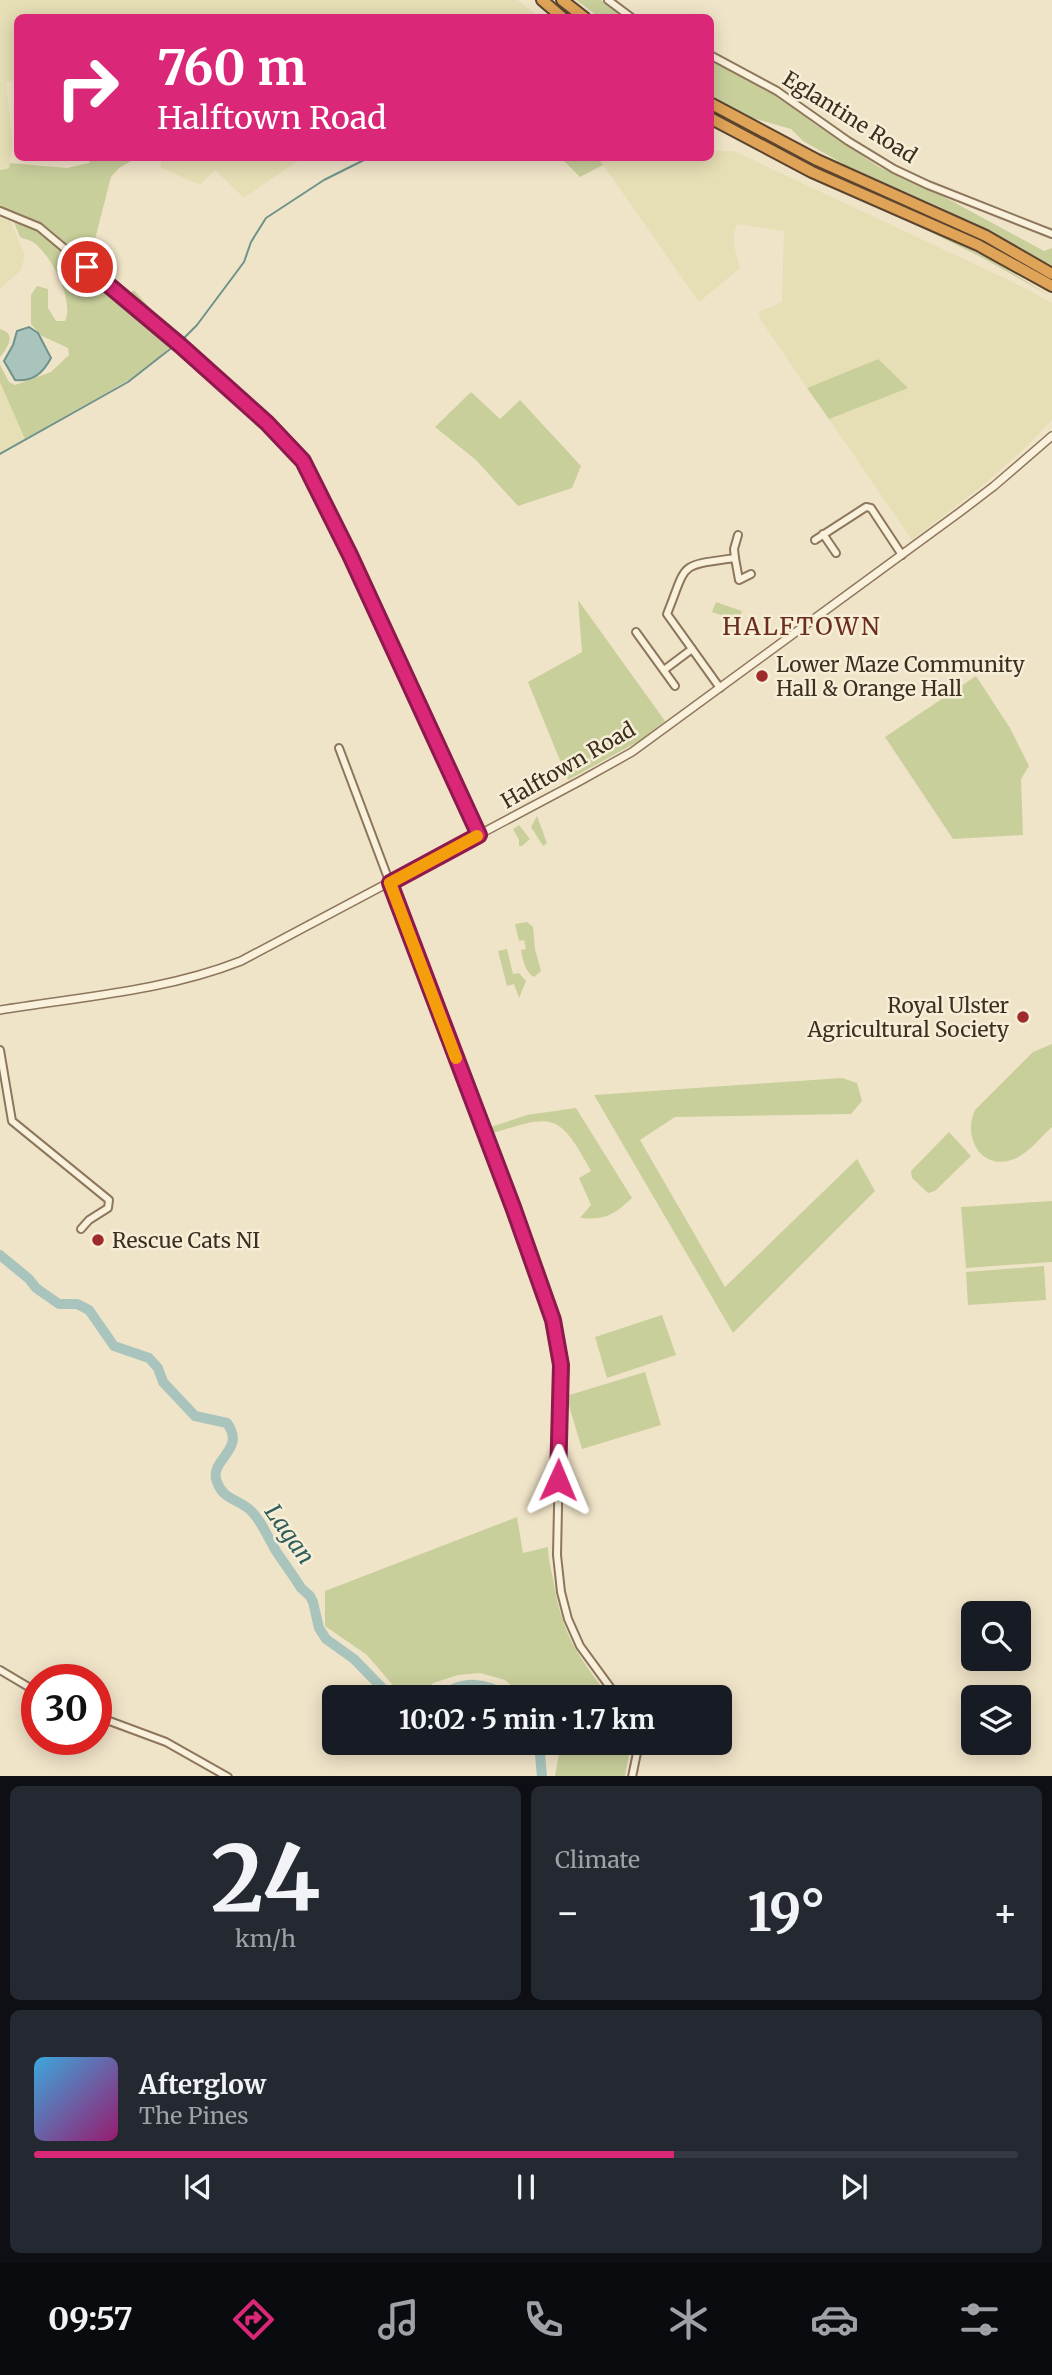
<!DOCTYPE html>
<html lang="en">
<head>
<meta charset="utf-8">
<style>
  body { margin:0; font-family:Merriweather,serif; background:#242831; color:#f1f3f6; height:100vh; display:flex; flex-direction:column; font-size:26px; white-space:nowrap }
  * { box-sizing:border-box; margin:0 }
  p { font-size:23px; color:#9ea1a6 }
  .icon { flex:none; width:38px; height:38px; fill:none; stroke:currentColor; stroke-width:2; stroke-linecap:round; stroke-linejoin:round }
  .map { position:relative; height:1776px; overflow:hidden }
  .drawer { display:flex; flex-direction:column; gap:10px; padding:10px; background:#0d0f14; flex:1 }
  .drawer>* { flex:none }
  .hud { position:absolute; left:14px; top:14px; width:700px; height:147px; border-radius:10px; box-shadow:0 4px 18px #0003; background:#db2777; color:#fff; overflow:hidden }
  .tools { position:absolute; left:961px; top:1601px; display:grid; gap:14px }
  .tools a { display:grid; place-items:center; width:70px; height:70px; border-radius:10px; background:#171b24; box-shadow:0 4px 18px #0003; font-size:35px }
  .speed { position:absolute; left:21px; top:1664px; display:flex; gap:14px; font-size:35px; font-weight:700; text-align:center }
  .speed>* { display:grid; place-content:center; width:91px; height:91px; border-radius:50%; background:#171b24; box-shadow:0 4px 18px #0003; line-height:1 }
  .speed .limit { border:10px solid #d22; background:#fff; color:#111 }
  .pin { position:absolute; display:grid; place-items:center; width:60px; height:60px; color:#fff; margin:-30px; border:4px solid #fff; border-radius:50%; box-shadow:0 2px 7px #0007 }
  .me { position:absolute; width:77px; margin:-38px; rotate:1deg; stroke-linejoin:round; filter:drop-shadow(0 0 5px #0008) }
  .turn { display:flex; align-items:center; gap:24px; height:147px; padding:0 28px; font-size:32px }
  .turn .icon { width:91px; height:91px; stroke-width:2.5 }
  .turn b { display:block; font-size:49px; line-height:60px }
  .big { font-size:52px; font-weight:700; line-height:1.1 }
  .drawer .widget { flex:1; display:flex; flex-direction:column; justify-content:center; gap:10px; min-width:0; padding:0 24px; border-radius:10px; background:#242831 }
  .drawer .dial { align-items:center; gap:0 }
  .dial b { font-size:91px; line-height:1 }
  .song { display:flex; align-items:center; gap:21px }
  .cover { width:84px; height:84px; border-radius:10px; background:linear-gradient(135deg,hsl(200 70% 55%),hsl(320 70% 35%)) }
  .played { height:7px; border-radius:4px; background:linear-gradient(90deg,#db2777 65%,#363941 65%) }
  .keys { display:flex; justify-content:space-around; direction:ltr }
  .heat { display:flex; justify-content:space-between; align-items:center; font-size:38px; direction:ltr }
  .drawer .tiles { flex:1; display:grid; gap:10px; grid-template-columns:1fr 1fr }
  .widget:last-child { grid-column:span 2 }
  .trip { position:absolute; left:322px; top:1685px; width:410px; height:70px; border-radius:10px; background:#171b24; box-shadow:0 4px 18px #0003; font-weight:700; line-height:70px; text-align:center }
  .tab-bar { display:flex; height:112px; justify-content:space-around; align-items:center; background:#090b0e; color:#9ea1a6 }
  .tab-bar .icon { width:49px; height:49px }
  .tab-bar .selected { color:#db2777 }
  .tab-bar b { font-size:32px; color:#f1f3f6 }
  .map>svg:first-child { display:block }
  .farmland { fill:#e6deb5 }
  .green { fill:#c9cf9b }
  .water { fill:#a9c4bc; stroke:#6f938a; stroke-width:2 }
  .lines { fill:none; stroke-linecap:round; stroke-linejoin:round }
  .stream { stroke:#6f938a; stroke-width:2 }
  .river { stroke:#a9c4bc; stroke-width:10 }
  .minor-casing { stroke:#8d765c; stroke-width:10 }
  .tertiary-casing { stroke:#8d765c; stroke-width:10 }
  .motorway-casing { stroke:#5b4430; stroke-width:14 }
  .minor { stroke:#faf1dc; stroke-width:6 }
  .tertiary { stroke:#faf1dc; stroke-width:7 }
  .motorway { stroke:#e0a458; stroke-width:10 }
  .route-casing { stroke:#8e194d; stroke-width:18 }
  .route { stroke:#db2777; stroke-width:12 }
  .slow { stroke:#f59e0b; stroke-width:12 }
  .poi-dot { fill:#9e2a2b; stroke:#f7eed8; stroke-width:2.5 }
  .labels { text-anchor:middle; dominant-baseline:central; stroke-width:5; stroke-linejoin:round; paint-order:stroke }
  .street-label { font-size:21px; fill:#3d2e20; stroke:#f7eed8 }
  .poi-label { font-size:21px; fill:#3d2e20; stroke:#f7eed8; text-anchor:start }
  .water-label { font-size:23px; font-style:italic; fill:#2f5d5a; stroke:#f7eed8 }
  .quarter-label { font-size:24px; letter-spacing:2px; fill:#6b2e1e; stroke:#f7eed8 }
</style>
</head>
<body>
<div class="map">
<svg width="1052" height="1777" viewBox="0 0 1052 1777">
  <rect width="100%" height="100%" fill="#f0e4c8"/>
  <g class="farmland">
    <polygon points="0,0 517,0 540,17 18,18 17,79 6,82 13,147 9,167 0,169"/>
    <polygon points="711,151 734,151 1019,285 1052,303 1052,420 1026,447 987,482 912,540 829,419 907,387 877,359 807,388 760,319 759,312 782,302 784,231 737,224 734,234 734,245 740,268 699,302 599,159 710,158"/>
    <polygon points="163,158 302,158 244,198 215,170 200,185 160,167"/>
    <polygon points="0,218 11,222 25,256 21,270 0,289"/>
    <polygon points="0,373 27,439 0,454"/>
  </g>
  <g class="green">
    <polygon points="576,0 601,0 625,17 599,17"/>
    <polygon points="711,58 773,93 815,124 879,167 939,194 1044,251 1052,248 1052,267 942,208 845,165 803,141 791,129 745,116 711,95"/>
    <path d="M90,158H136L119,168L111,177L87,270L125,296L134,290L177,339L161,356L129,380L25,439L0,382V365L9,382L15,385L51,372L69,355L68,348L42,336L31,324V295L37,286L48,289V308L56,321H65C75,301 50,251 31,241C27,239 23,239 20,237L10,212L0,207V170L9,168L10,163L67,168L89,163Z"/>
    <polygon points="561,158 603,158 599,159 603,165 580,177"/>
    <polygon points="921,225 988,258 1052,297 981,257 920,227"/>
    <path d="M0,329C17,334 8,347 0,357Z"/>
    <polygon points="878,359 908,388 829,419 807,388"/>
    <polygon points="471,392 500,419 520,400 581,466 572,488 518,506 476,460 435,427"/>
    <polygon points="578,600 665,721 641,740 568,780 528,682 582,652"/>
    <polygon points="716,602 742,611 739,621 712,612"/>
    <polygon points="976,676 1010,728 1029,766 1021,779 1023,835 953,839 885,737"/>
    <polygon points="537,816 547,843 543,846 531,827"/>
    <polygon points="519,825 530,839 522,846 519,846 519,840 513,829"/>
    <path d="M527,922L533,927L535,949L541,971L534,977C525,972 523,960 521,950L526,949L524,940L519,941L515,924Z"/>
    <polygon points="507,949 513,974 519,973 526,981 519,998 514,984 507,986 498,951"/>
    <path d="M1052,1044V1127C1041,1137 1029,1153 1014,1159C982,1172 962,1138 975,1110L1033,1052Z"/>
    <polygon points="842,1078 857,1083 862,1101 851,1114 675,1117 640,1140 725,1287 857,1159 875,1191 733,1333 594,1095"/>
    <path d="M576,1108L632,1198C613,1215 607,1220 580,1218L591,1205L579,1178L591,1171C558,1110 552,1115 490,1134L488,1128L527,1115Z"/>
    <polygon points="949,1132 971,1156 935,1191 928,1193 912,1178 911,1171"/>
    <polygon points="1052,1201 1052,1262 966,1268 961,1207"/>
    <polygon points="1044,1266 1046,1300 968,1305 966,1272"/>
    <polygon points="662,1315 676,1355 607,1378 595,1337"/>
    <polygon points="645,1372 661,1425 582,1449 566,1396"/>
    <path d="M517,1517L523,1553L548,1547C548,1562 553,1575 555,1590C565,1641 580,1657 609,1697H525L505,1680L480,1673L458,1675L433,1683L425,1695L418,1697H403L367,1655L325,1626V1591Z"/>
    <polygon points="561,1743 631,1743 625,1776 555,1776"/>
  </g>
  <path class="water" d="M29,327L38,333L51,358C43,373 33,382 15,380L4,361L13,345L17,331Z"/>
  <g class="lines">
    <g class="stream">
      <polyline points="183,339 197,325 244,262 251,242 266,218 324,180 368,158"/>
      <polyline points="0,454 128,382 174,346"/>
    </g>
    <g class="river">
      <path d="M0,1255L29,1279L36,1288L59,1304H77L89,1310L114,1346L149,1358L158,1368L163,1382L195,1416L227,1423C247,1451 208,1459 217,1482C223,1499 237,1499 249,1509C261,1519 268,1538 276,1551C284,1563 293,1575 301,1588L310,1596L313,1602L319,1628L326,1639L354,1659L392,1698"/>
      <path d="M440,1698C461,1679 488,1682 510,1698"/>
      <polyline points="539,1743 542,1777"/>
    </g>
    <defs>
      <g id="minor">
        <polyline points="608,0 632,18"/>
        <polyline points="710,55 777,91 848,141 894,169 928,185 1052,234"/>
        <polyline points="0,211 39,227 180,345 288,444 303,461 321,494 479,835"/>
        <polyline points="823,534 836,553"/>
        <polyline points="815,540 866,507 871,508 902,555"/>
        <polyline points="735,558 739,580 751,574"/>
        <polyline points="636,632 675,686"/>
        <polyline points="664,670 692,649"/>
        <path d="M720,688L667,614C688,562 677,566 735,558L734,549L738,535"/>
        <polyline points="339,748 526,1244 553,1320 561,1365 557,1555 561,1592 568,1619 580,1646 618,1698"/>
        <polyline points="0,1050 12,1121 109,1200 108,1208 89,1220 81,1229"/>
        <polyline points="0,1670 37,1692"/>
        <polyline points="96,1716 166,1742 228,1777"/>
        <polyline points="632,1777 639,1743"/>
      </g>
      <path id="tertiary" d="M0,1010C80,997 165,991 241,961L580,781L632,752L960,512L994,486L1052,436"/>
      <g id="motorway">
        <polyline points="542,0 563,18"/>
        <polyline points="562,0 585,18"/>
        <polyline points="710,103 817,160 986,236 1052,274"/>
        <polyline points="710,118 812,172 978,245 1052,286"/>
      </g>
    </defs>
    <use href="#minor" class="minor-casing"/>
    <use href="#tertiary" class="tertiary-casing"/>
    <use href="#motorway" class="motorway-casing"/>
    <use href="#minor" class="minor"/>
    <use href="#tertiary" class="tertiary"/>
    <use href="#motorway" class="motorway"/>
  </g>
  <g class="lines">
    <defs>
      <polyline id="route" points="87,267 180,345 267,423 303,461 350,555 479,835 390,883 513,1207 553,1320 561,1365 558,1480"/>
    </defs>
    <use href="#route" class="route-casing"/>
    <use href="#route" class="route"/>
    <polyline class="slow" points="456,1058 390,883 477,836"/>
  </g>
  <g class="poi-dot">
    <circle cx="762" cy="676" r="7"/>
    <circle cx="1023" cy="1017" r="7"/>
    <circle cx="98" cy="1240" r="7"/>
  </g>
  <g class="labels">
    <g class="street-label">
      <text transform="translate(850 117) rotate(32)">Eglantine Road</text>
      <text transform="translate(568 765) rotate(-30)">Halftown Road</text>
    </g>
    <g class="poi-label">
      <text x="776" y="664">Lower Maze Community<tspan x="776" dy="24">Hall &amp; Orange Hall</tspan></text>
      <text x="1009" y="1005" text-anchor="end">Royal Ulster<tspan x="1009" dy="24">Agricultural Society</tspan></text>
      <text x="112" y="1240">Rescue Cats NI</text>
    </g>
    <g class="water-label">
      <text transform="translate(290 1534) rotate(55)">Lagan</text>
    </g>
    <g class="quarter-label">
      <text x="802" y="626">HALFTOWN</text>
    </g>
  </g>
</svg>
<div class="tools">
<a><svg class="icon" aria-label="search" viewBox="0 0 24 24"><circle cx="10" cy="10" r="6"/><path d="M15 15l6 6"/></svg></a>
<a><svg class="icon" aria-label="layers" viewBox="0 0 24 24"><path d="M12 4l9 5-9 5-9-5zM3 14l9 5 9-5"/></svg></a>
</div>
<div class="speed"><div class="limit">30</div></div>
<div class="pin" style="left:87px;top:267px;background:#d93025"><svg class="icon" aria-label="arrive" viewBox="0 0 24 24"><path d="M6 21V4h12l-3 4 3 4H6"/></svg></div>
<svg class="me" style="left:558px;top:1480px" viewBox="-20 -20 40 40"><path d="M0-17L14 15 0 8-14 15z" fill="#db2777" stroke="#fff" stroke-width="4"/></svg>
<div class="trip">10:02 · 5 min · 1.7 km</div>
<div class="hud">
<div class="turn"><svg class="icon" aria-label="right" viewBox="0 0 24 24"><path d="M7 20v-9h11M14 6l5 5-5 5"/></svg><div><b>760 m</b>Halftown Road</div></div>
</div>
</div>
<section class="drawer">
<div class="tiles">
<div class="widget dial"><b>24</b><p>km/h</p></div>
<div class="widget"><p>Climate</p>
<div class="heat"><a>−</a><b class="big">19°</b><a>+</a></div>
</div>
<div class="widget">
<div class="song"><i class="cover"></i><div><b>Afterglow</b><p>The Pines</p></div></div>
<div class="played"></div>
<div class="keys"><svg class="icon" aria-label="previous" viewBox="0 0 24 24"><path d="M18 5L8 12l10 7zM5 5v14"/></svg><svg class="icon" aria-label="pause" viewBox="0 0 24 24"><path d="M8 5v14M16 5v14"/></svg><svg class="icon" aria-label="next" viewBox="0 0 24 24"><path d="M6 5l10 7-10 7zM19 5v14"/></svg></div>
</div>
</div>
</section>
<nav class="tab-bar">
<b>09:57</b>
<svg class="icon selected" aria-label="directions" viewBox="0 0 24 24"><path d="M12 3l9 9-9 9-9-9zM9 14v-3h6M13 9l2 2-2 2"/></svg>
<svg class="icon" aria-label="music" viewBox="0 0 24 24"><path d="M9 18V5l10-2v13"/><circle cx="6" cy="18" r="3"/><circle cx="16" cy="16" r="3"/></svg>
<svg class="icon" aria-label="phone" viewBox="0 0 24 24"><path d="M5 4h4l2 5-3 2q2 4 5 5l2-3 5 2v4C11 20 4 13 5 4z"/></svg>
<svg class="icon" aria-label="climate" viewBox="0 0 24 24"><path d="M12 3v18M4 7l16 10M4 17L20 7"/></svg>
<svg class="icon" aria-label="car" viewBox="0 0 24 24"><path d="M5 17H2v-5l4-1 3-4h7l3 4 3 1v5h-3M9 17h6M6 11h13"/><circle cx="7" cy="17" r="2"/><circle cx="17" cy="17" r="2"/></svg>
<svg class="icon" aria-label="filters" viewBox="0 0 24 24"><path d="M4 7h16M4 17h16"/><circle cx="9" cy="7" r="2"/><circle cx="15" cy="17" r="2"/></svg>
</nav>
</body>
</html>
